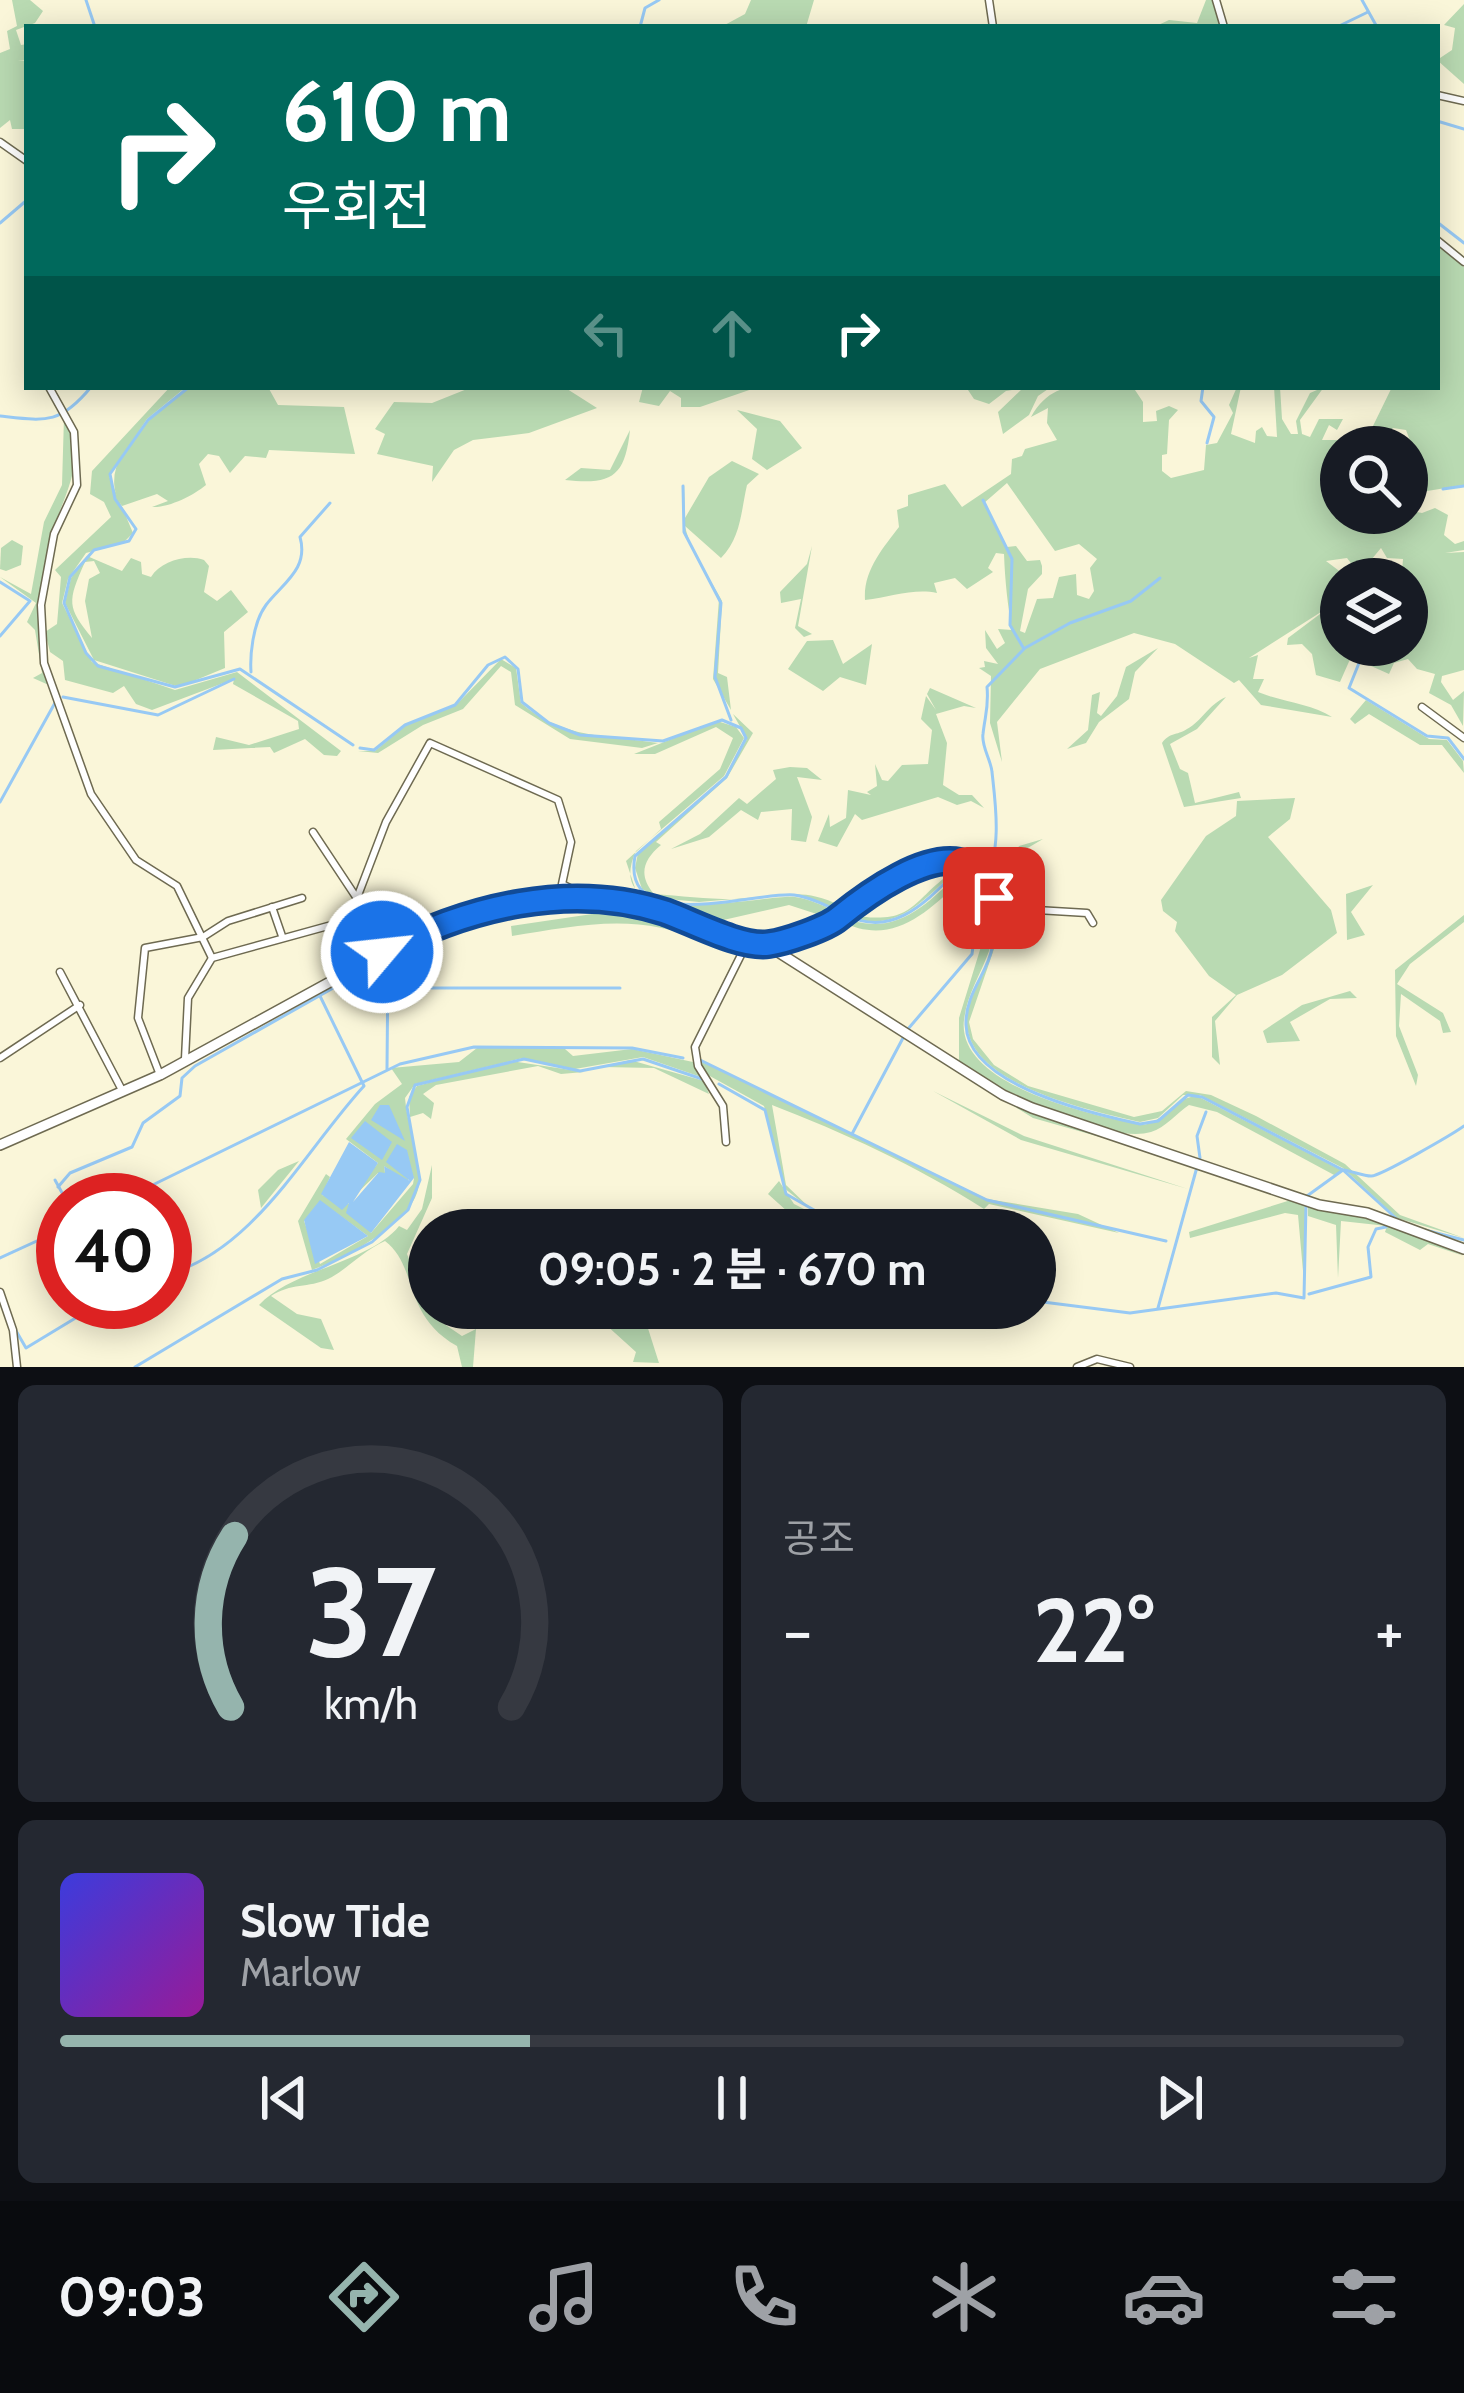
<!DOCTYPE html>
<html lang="ko">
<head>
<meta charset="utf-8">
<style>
  body { margin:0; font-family:Cabin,"Noto Sans KR",sans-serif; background:#242831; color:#f1f3f6; height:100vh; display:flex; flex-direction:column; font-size:45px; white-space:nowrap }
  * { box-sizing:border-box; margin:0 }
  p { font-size:39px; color:#9ea1a6 }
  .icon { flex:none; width:66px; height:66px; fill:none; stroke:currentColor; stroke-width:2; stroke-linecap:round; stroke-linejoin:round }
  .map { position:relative; height:1367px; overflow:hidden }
  .drawer { display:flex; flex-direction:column; gap:18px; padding:18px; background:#0d0f14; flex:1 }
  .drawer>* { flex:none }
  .top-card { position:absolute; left:24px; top:24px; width:1416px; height:366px; border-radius:0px; box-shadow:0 6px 30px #0003; background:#00695c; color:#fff; overflow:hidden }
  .fabs { position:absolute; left:1320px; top:426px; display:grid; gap:24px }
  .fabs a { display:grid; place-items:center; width:108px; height:108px; border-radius:50%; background:#171b24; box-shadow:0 6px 30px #0003; font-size:60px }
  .speed { position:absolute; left:36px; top:1173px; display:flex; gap:24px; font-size:60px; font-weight:700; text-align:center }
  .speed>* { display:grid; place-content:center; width:156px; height:156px; border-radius:50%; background:#171b24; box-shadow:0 6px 30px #0003; line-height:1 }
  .speed .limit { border:18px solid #d22; background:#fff; color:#111 }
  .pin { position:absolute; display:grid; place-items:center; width:102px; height:102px; color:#fff; margin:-51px; border-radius:24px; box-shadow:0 6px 18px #0006 }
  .me { position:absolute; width:132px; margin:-66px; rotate:62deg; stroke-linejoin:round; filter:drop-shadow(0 0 9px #0008) }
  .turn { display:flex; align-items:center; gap:42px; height:252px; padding:0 60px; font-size:54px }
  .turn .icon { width:156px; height:156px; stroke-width:2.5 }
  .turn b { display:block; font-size:84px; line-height:102px }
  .lanes { display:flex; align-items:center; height:114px; padding:0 60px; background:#0003; justify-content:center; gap:60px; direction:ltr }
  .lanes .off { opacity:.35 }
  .big { font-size:90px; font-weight:700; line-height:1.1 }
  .drawer .widget { flex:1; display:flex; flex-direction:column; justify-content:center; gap:18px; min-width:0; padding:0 42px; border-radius:18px; background:#242831 }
  .drawer .dial { align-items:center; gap:0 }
  .dial svg { height:312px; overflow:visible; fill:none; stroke:#363941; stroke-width:7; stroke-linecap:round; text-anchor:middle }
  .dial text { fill:#f1f3f6; stroke:none }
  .song { display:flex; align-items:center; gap:36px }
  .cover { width:144px; height:144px; border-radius:18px; background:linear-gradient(135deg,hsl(240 70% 55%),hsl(300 70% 35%)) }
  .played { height:12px; border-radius:6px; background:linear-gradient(90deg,#95b4ad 35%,#363941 35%) }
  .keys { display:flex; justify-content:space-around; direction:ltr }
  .heat { display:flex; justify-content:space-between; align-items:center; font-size:66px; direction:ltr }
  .drawer .tiles { flex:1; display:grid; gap:18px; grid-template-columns:1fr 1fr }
  .widget:last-child { grid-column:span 2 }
  .trip { position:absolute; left:408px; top:1209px; width:648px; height:120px; border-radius:60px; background:#171b24; box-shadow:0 6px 30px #0003; font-weight:700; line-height:120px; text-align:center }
  .menu { display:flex; height:192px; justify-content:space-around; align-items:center; background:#090b0e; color:#9ea1a6 }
  .menu .icon { width:84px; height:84px }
  .menu .selected { color:#95b4ad }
  .menu b { font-size:54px; color:#f1f3f6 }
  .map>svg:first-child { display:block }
  .green { fill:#b9dab2; fill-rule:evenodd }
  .water { fill:#97c9f4 }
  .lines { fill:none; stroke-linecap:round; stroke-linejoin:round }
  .stream { stroke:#97c9f4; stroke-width:3 }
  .street-casing { stroke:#6e6a51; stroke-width:9 }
  .secondary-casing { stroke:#6e6a51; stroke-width:12 }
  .street { stroke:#fff; stroke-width:6 }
  .secondary { stroke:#fff; stroke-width:9 }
  .route-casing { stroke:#114b97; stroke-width:30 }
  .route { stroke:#1a73e8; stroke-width:21 }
</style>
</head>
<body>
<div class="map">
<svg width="1464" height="1367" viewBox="0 0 1464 1367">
  <rect width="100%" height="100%" fill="#faf6d9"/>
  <g class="green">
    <polygon points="12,0 30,0 43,11 35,23 16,30 21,45 27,44 27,60 18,61 27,61 27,129 12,129 10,120 0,128 0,53 10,49 7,31 17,26"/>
    <polygon points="751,0 814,0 806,27 721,27 745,14"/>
    <polygon points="1206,0 1213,0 1221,27 1154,27 1169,20 1197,23"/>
    <polygon points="1464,4 1464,84 1437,60 1452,50 1455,28 1444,25"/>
    <polygon points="1437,243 1464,267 1464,485 1415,493 1407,506 1407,462 1415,454 1406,430 1393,428 1387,434 1372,428 1392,387 1437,387"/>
    <polygon points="170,387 186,387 147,419 109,476 133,533 123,543 86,553 68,579 62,603 92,662 175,690 237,672 341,751 337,756 324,755 305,739 274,753 270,747 213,750 216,737 249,745 299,729 298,721 233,684 234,679 152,710 136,704 124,686 113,693 65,680 63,661 50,652 45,632 57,624 61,577 55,570 111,517 104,502 90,494 92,471"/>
    <path d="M191,387H268L278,405L344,407L355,454L269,450L266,458L245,456L230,473L219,456L208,454L199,464L206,485C194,495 169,508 152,507L168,501L157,494L122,506C92,462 155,412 191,387Z"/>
    <polygon points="472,387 564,387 597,408 529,433 473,440 454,450 432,482 433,466 377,454 385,434 375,429 394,402 432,403"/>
    <polygon points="643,387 758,387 700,407 681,407 681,398 670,391 659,406 639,402"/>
    <polygon points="966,387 1051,387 1038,396 1029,415 1003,434 998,412 1023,388 1006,391 989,404 974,399"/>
    <path d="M1133,387L1143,402V422L1157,421L1156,411L1169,406L1178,410L1169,420L1167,454L1162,455V471L1171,478L1204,470L1206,445L1217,443L1233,413L1229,405L1237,387H1241L1231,434L1255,443L1256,431L1262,427L1267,436L1277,437L1274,387H1280L1282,419L1291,434H1298L1296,421L1310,393L1324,387L1300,420L1302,434L1310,437L1319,419H1343L1337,430L1329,425L1322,440H1352L1366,447H1341V513L1407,516V510L1422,513L1435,508L1448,515L1444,535L1455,544L1464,541V550L1445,553L1464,552V670L1442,676L1441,682L1453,700L1464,691L1463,726L1451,705L1429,693L1435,674L1417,669L1408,659L1394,663L1389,674L1360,661L1358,645H1407V579H1382L1402,571L1403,559L1387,558L1381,548L1371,560L1370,579H1363L1347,558L1326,561L1350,579H1341V596L1334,604L1341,599V608L1321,623L1341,645L1355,648L1340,682L1316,675L1312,654L1302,644L1287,645L1288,638L1332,605L1249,658L1258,655L1253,679H1264L1258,692C1282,702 1312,704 1332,717L1261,705L1239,680L1234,683L1175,644L1134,633L1040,669L997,722L1002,762L990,723L991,676L979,668L985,667L984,661L998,664L986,648L985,630L997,649L1005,643L998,629L1012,630C1008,607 1005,582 1004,554L996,553L988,568L993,572L967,589L955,578L934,583L937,593C914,588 891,597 865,600C863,570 884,547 899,527L897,510L908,506V495L945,484L962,507L1011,474L1012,459L1022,456L1025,449L1057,440L1047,423L1048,408L1031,417C1054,375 1090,387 1133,387ZM1007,483L1055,551L1079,544L1097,559L1090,568L1094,591L1089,599L1077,595L1076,574L1059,577L1053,598L1037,599L1025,633L1020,631L1028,589L1042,574V566L1040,560L1027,561L1016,546L1007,547L984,503Z"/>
    <polygon points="737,410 780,421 802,448 767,470 752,459 757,429"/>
    <path d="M64,417C89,458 65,491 53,531C38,579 34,639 51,686L33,678L42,673L35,630L27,622L36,603L0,577L31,594L44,522L62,485Z"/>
    <path d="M630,430C625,477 612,485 565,480L581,468L610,470Z"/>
    <path d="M732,461L759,474L747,485C741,511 741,538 721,558L685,526C691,554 709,576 722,601L718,673L727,677L731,710L713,679L719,599L684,532V483L685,518L709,477Z"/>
    <polygon points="12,540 23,546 21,565 6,571 0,569 1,548"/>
    <polygon points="812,546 798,626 812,634 804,637 795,628 801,599 781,603 780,592 807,564"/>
    <path d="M87,556L122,571L131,558L141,562L142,574L151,577C161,561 187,554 204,560L209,566L204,592L217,601L231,590L248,612L224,632L225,668L179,687L94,660L65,603L71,578ZM94,561L100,573L89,579L85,601L92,638C67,607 67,602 85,562Z"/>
    <polygon points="833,640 843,664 872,644 866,685 840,677 823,691 788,669 807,641"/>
    <polygon points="1158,648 1135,672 1129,699 1099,722 1086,743 1067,749 1088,730 1092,695 1100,692 1097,713 1101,716 1117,696 1126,667"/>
    <path d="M501,659L516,668L521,703C562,739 607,735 658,743L642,748L570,739L515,705L511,672L501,666L463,709L423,725L378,753L358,751H375L405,726L456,705Z"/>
    <polygon points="930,688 976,708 964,706 936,714 947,743 943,785 959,795 972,795 984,808 971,801 957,805 938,797 862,820 855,814 837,847 818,841 829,814 830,827 846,818 848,790 871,795 867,792 877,786 875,764 882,780 888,781 902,765 928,764 932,730 921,719 926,696 936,710 927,694"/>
    <path d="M1226,697L1197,729L1170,744L1180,769L1188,773L1195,803L1239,792L1241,798L1184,807L1162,743C1170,732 1176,736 1187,729C1202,721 1208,705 1226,697Z"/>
    <polygon points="1366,700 1429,739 1447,740 1463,761 1464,773 1442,745 1420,745 1369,714 1355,724 1350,719"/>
    <path d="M733,714L753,733L727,778L656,842L661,845C643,860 638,875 654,894C683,896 713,900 742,899C789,897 798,886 842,906L841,911L793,894L699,902L658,898L642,889L635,868L638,853L726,777L747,739Z"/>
    <path d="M717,721L736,727L744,738L724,776L636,851C597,937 769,893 795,897C810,899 827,907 840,914L832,919L789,905L719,921L641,906L626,861L661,829L659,822L720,769L733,738L716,727L655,754H634Z"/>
    <polygon points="790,767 807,768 822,780 797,777 812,817 806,842 791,840 792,809 761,812 758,820 741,810 709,837 671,849 700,834 739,798 747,804 776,779 773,770"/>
    <polygon points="1295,798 1290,819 1268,837 1331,910 1337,933 1282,975 1237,995 1215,1021 1220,1065 1212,1057 1212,1017 1236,995 1209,976 1175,931 1177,922 1163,911 1161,900 1206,836 1236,816 1237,801"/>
    <polygon points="1043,839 1026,849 1018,868 995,887 1005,907 988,884 1001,877 1019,846"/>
    <path d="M963,865L998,906L988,909L995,946L969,1022L973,1039L994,1065L1028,1086L1134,1117L1162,1111L1186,1091L1211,1095L1256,1116L1345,1164L1400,1215L1464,1238L1397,1218L1343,1168L1200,1095H1183L1158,1118L1140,1122C1091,1111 962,1084 967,1018C969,991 989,971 993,948C997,929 979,884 967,869L959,868C924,899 895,938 844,914C921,928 907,899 963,865Z"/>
    <path d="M960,872L967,873C978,890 996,931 989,951C981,974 967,994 964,1020C956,1086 1095,1116 1142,1125C1166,1122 1174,1097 1197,1096L1341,1170L1336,1176L1217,1112L1189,1105C1177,1113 1165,1128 1151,1132C1106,1145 997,1088 959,1063V1018L983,940L970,888L958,883C923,917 889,946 840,921L842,916C892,940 926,906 960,872Z"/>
    <polygon points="1373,885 1351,912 1365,935 1347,940 1346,894"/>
    <path d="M626,909L746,941L744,945L708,938L704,943C640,911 577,926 512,936L511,926Z"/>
    <polygon points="1464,915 1464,922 1410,964 1397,984 1443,1013 1451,1032 1443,1033 1440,1021 1401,994 1399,1026 1418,1075 1416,1086 1396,1036 1395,970"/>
    <polygon points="1350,991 1357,998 1330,999 1290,1022 1300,1041 1267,1043 1263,1031 1302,1005"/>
    <polygon points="905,1038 1000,1096 1195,1164 1033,1118"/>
    <path d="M534,1047L565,1049L573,1056L632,1049L693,1062L704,1078L643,1057L575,1069L523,1058L415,1084L405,1098C407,1126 420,1155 419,1183C417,1222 344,1258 312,1270L298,1221L326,1174L330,1177L322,1195L348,1203L371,1233L413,1184L414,1178L408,1175V1182L384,1166L385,1173H378L350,1200L378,1163L346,1139L375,1104L402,1084L391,1068L459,1062L477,1048ZM320,1201L368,1236L320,1264L304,1221Z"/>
    <polygon points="630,1060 704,1081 709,1094 654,1068 602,1067"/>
    <path d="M698,1060L987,1199L1078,1214L1119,1233L989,1204L984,1209C917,1166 842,1132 772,1105L786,1185L813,1211L784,1188L764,1106L708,1075Z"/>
    <polygon points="511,1061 584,1072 561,1074 538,1066 436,1085 423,1094 434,1103 431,1119 423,1113 410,1117 409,1097 417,1086"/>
    <polygon points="933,1091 1024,1136 1188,1189 1021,1140"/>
    <polygon points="299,1161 261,1208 258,1190 278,1170"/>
    <path d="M432,1165V1198L407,1254L431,1315L462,1336L476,1329L473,1367H462L457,1346C402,1315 419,1267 385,1241C364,1250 345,1271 328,1279C309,1288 290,1283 271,1296L297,1314L321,1319L334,1350L321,1348L259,1305C291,1270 371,1262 399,1226L407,1230L422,1209Z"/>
    <polygon points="779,1181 794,1204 846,1230 808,1230 768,1194"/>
    <polygon points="1294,1199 1304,1201 1305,1210 1305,1293 1298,1215 1285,1213 1190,1238 1189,1232"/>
    <polygon points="1308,1202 1371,1217 1464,1256 1428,1244 1420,1250 1385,1232 1387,1226 1341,1221 1338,1278 1336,1225 1308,1216"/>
    <polygon points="559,1308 628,1309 645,1319 659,1363 633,1362 636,1352 594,1314 556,1320"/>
  </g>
  <g class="water">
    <polygon points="380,1105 389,1105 405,1141 371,1120"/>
    <polygon points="365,1121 392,1142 382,1160 351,1138"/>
    <polygon points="349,1142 378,1163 353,1202 379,1172 385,1173 384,1166 410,1181 386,1162 397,1144 407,1150 414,1178 371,1233 346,1213 349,1203 342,1210 321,1194"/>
    <polygon points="320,1200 368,1236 315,1264 304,1220"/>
  </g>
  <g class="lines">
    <g class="stream">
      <polyline points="86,0 95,27"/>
      <polyline points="1362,0 1377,27"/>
      <polyline points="640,27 645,8 659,0"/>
      <polyline points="1337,27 1368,12"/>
      <polyline points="1437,121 1464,129"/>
      <polyline points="1437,222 1464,243"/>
      <polyline points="0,223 27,200"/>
      <polyline points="189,387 148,420 110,474 115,499 136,529 129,541 94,550 70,577 64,603 86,653 98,666 175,687 240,669 353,745"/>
      <polyline points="1203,387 1201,401 1214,417 1207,443"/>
      <path d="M0,416C45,421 60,425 91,387"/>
      <polyline points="683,486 684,532 721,603 715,677 731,720"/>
      <polyline points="1443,489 1464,486"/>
      <path d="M983,500L1012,559L1010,625L1024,649L987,687C989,707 985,715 983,734C981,746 991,760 992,772C995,800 1003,854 984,877"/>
      <polyline points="1349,566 1354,579"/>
      <polyline points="0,582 30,601 0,636"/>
      <polyline points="1357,645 1359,663 1349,688 1427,736 1448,738 1464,759"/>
      <polyline points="1025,648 1070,623 1131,601 1160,578"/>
      <path d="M251,672C250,658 252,624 266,605C283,583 309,569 300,537L330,503"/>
      <polyline points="63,697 158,715 234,679"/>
      <path d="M360,748L374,750L405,725L455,705L488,665L505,657L518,669L522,702L549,723L580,735L663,741L722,720L741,728L746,738L726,777L635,856C620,937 757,891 794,895C809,897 826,905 839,912"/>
      <polyline points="0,802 56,701"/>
      <path d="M844,914C891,939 924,904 956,872L967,871C978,886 995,928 992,948C988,973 965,993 966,1025C968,1086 1093,1114 1140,1124L1158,1121L1188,1095L1202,1097L1343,1170L1399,1221"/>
      <polyline points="389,988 620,988"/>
      <polyline points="908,1029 972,954 976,923 969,888"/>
      <polyline points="698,1059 987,1200 1166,1241"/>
      <polyline points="387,1069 388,958"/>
      <polyline points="719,1084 765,1110 786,1194 849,1230"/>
      <polyline points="852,1134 903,1038"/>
      <polyline points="1200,1158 1197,1136 1206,1112"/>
      <polyline points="55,1180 66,1200"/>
      <polyline points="58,1187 70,1173 132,1147 143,1123 180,1096 182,1078 195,1066 420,939 449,936"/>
      <path d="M1307,1196L1343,1170C1352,1171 1363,1176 1371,1176C1379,1177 1453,1134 1464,1126"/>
      <polyline points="122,1200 400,1064 474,1047 632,1048 683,1058"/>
      <polyline points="1425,1230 1464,1240"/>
      <polyline points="0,1258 63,1229"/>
      <path d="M165,1275C254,1252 305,1150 364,1086L320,996"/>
      <polyline points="1309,1294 1371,1277 1368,1247 1376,1229 1386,1227"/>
      <polyline points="1035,1301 1130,1313 1276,1293 1304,1298 1306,1204"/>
      <polyline points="1158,1308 1197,1167"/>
      <polyline points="15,1329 26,1348 102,1302"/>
      <polyline points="135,1367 282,1279 317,1270 372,1242 408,1210 420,1180 407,1107 415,1085 524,1059 580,1071 643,1059 702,1079"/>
    </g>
    <defs>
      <g id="street">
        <polyline points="989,0 993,27"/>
        <polyline points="1216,0 1224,27"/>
        <polyline points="1437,95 1464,101"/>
        <polyline points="0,142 27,161"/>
        <polyline points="1437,240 1464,262"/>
        <polyline points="49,387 74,432 77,485 54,534 41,605 44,663 91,794 136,860 177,886 212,958"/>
        <polyline points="1422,707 1464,738"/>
        <polyline points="313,832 368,915 382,953"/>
        <polyline points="357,898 386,822 430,743 558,800 571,842 562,884 589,898"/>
        <polyline points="272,907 282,936"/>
        <path d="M767,945C788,937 819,931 837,918C866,897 919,851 960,861C979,866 990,897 1004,908L1087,913L1093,923"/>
        <polyline points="60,972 123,1092"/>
        <polyline points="0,1058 80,1005"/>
        <polyline points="185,1059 188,998 212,958 368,915"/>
        <polyline points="160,1075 138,1018 145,948 203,937 228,921 302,898"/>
        <polyline points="726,1142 723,1106 698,1066 695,1047 749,939"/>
        <polyline points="0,1292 13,1330 17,1367"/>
        <polyline points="1077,1367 1097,1359 1130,1367"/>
      </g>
      <polyline id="secondary" points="0,1145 160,1075 436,924 503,907 572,899 655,909 767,945 1003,1095 1032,1108 1319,1205 1367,1213 1464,1249"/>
    </defs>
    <use href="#street" class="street-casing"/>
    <use href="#secondary" class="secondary-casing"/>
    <use href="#street" class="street"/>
    <use href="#secondary" class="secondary"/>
  </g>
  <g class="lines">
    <defs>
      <path id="route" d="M382,952C467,907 570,881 665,912C693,922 741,948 769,944C785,942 826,928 838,918C865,896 931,847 968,865L994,898"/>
    </defs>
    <use href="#route" class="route-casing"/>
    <use href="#route" class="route"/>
  </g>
</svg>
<div class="fabs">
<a><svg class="icon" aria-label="search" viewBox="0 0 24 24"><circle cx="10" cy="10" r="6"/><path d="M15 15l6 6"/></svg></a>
<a><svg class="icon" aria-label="layers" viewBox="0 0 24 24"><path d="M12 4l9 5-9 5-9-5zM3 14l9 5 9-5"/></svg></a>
</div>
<div class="speed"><div class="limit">40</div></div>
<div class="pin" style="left:994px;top:898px;background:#d93025"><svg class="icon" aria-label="arrive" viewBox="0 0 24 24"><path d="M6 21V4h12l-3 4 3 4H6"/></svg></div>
<svg class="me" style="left:382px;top:952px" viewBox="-20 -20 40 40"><circle r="17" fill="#1a73e8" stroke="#fff" stroke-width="3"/><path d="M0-11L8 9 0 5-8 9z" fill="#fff"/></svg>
<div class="trip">09:05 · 2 분 · 670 m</div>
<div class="top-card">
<div class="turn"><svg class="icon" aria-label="right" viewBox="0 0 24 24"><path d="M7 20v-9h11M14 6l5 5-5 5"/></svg><div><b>610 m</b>우회전</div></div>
<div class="lanes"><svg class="icon off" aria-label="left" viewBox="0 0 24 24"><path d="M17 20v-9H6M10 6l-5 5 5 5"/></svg><svg class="icon off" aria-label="ahead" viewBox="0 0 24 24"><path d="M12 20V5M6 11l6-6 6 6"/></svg><svg class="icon" aria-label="right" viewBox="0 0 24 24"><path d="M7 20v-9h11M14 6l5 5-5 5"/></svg></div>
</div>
</div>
<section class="drawer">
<div class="tiles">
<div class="widget dial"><svg viewBox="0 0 100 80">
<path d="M14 69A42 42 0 1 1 86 69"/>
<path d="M14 69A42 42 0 0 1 15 25" stroke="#95b4ad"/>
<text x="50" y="56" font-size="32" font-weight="700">37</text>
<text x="50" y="72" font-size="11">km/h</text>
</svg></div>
<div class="widget"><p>공조</p>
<div class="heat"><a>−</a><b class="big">22°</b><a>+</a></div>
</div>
<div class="widget">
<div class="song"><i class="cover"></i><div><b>Slow Tide</b><p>Marlow</p></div></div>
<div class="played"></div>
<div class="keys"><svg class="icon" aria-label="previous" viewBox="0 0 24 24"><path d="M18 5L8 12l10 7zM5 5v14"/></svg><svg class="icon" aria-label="pause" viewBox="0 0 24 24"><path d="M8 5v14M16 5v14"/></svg><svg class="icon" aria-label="next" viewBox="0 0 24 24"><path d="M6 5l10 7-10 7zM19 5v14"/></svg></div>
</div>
</div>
</section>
<nav class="menu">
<b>09:03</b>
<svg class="icon selected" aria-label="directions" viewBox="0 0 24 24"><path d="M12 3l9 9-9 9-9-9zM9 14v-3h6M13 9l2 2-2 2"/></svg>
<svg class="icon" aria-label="music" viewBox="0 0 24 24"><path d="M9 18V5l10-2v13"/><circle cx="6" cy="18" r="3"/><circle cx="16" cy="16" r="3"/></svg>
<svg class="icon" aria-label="phone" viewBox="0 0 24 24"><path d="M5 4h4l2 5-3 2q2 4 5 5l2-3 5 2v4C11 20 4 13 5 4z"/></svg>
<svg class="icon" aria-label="climate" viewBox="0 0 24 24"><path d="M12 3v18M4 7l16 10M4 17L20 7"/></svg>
<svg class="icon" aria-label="car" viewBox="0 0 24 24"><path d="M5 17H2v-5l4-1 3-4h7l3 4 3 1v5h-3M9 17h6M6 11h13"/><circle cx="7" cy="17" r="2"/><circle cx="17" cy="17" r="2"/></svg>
<svg class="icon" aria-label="filters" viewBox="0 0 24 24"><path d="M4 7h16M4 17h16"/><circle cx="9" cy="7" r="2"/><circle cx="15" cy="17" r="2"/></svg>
</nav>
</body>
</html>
